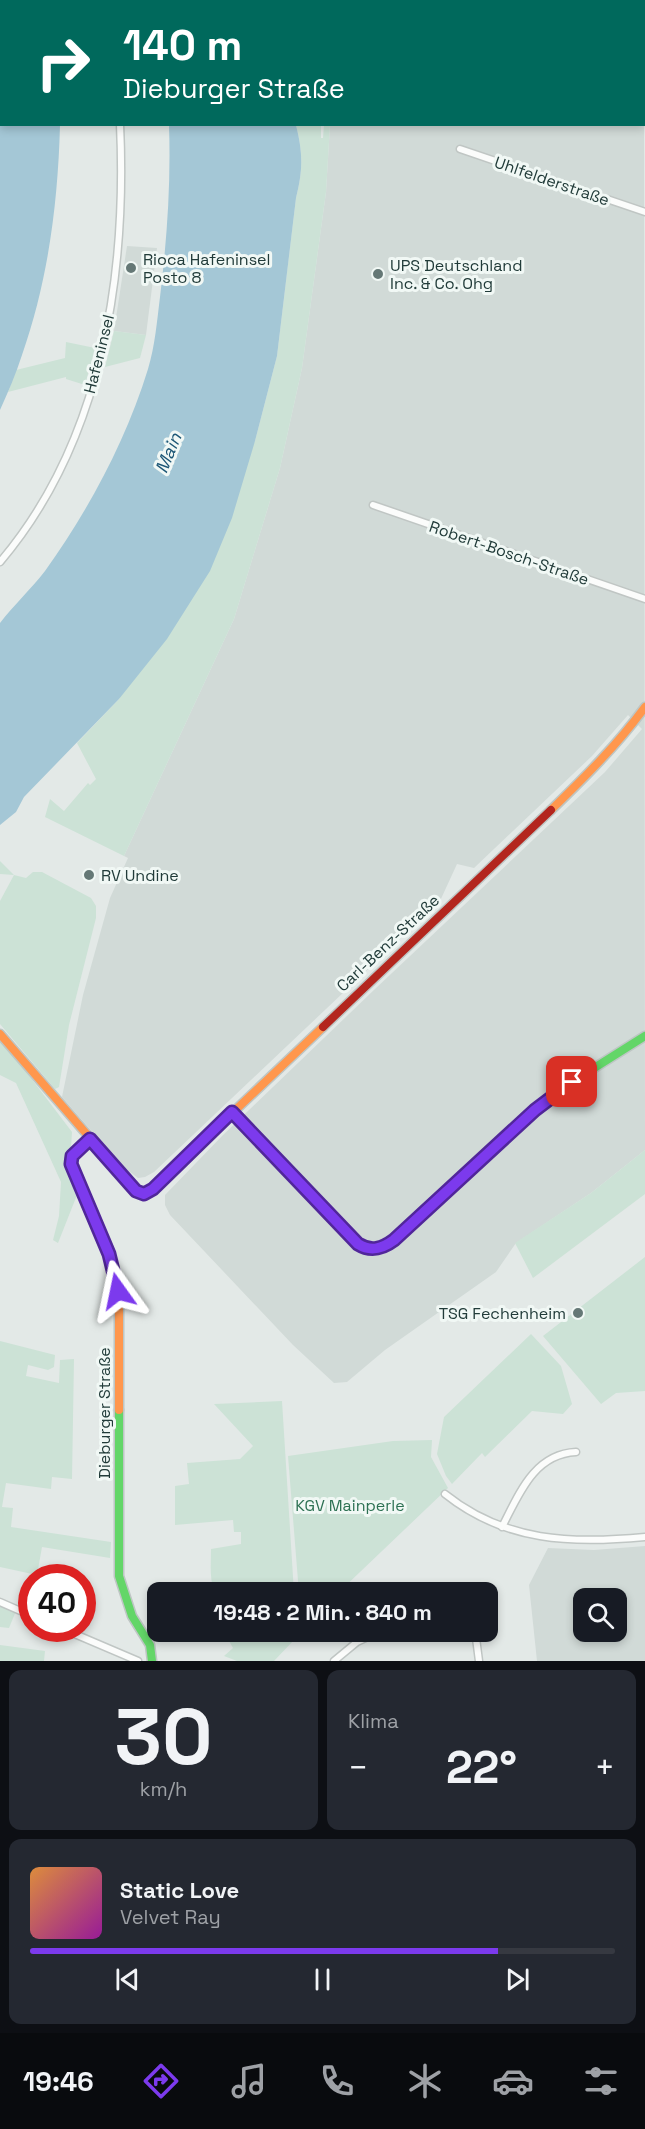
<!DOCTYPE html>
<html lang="de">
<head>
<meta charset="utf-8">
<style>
  body { margin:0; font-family:"Space Grotesk",sans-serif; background:#242831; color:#f1f3f6; height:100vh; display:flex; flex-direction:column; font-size:22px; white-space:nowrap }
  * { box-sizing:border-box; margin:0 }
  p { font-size:20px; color:#9ea1a6 }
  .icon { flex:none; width:33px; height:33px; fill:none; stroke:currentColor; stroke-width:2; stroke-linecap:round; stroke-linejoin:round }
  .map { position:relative; height:1661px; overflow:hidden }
  .sheet { display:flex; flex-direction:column; gap:9px; padding:9px; background:#0d0f14; flex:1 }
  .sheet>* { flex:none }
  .top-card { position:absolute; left:0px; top:0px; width:645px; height:126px; box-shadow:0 3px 9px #0003; background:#00695c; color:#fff; overflow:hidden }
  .buttons { position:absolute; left:573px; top:1588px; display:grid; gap:12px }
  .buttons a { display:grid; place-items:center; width:54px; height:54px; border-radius:12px; background:#171b24; box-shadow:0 3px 9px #0003; font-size:30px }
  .speed { position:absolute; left:18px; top:1564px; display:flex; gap:12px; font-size:30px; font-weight:700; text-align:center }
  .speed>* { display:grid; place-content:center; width:78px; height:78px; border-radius:50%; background:#171b24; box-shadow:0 3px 9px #0003; line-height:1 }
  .speed .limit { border:9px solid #d22; background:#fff; color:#111 }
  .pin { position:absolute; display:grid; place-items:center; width:51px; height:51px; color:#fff; margin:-26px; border-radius:12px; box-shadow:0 3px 9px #0006 }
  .me { position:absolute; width:66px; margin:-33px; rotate:348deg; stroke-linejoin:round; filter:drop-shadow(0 0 4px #0008) }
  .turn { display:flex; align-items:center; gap:21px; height:126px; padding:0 24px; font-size:27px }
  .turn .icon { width:78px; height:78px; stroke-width:2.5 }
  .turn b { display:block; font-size:42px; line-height:51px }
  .big { font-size:45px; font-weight:700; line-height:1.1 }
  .sheet .card { flex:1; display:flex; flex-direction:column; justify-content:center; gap:9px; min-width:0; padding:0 21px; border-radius:12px; background:#242831 }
  .sheet .dial { align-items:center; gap:0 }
  .dial b { font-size:78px; line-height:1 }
  .song { display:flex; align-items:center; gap:18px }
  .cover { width:72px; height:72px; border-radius:9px; background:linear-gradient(135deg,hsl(30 70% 55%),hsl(300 70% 35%)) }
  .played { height:6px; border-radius:3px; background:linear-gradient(90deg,#7c3aed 80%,#363941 80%) }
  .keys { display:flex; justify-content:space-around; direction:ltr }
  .heat { display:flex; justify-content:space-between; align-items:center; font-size:33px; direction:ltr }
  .sheet .tiles { flex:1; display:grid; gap:9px; grid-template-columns:1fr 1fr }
  .card:last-child { grid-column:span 2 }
  .trip { position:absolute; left:147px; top:1582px; width:351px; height:60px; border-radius:12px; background:#171b24; box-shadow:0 3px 9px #0003; font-weight:700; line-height:60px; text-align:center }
  .tab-bar { display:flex; height:96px; justify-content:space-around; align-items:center; background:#090b0e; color:#9ea1a6 }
  .tab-bar .icon { width:42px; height:42px }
  .tab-bar .active { color:#7c3aed }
  .tab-bar b { font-size:27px; color:#f1f3f6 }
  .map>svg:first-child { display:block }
  .built { fill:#d1dad7; fill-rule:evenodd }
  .green { fill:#cce2d6 }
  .water { fill:#a4c7d6 }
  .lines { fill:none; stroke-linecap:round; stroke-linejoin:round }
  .street-casing { stroke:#c0c6c4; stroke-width:9 }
  .fast-casing { stroke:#bec6c4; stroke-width:11 }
  .slow-casing { stroke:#bec6c4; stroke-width:11 }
  .jam-casing { stroke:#bec6c4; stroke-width:11 }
  .street { stroke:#fbfcfb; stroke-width:6 }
  .fast { stroke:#63d668; stroke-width:8 }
  .slow { stroke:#ff974d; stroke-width:8 }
  .jam { stroke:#b3261e; stroke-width:8 }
  .route-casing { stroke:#51269a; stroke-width:15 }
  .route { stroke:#7c3aed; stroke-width:10 }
  .poi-dot { fill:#657876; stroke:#f1f8f5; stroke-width:2 }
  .labels { text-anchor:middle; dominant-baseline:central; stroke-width:6; stroke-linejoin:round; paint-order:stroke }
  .street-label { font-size:16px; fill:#213b39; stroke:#f1f8f5 }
  .poi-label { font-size:16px; fill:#213b39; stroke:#f1f8f5; text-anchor:start }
  .park-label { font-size:16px; fill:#2d7153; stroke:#f1f8f5 }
  .water-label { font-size:18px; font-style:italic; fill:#1d5776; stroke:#f1f8f5 }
</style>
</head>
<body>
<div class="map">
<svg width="645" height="1661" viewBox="0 0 645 1661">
  <rect width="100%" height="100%" fill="#e3e9e7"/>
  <g class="built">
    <polygon points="644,69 645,1150 591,1193 516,1243 496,1272 385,1350 347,1382 334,1383 293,1345 170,1215 165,1205 165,1195 223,1135 375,989 605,772 642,729 628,715 592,756 474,868 457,864 440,901 154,1172 145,1177 138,1178 122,1166 62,1097 83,995 110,898 128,858 124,856 234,619 280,468 302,368 326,192 330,125 644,124"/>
    <polygon points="127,246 157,248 146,335 114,331"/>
    <path d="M645,1546V1661H537L529,1585L548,1548L594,1550ZM584,1599H616V1632H584Z"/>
  </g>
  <g class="green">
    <path d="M296,125H321V138H323L324,125H330L326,192L302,368L280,468L234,619L124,856L45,817L50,799L64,811L88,783L90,785L96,779L77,743L119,699L255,441L277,356L296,198C303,170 303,153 296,125Z"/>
    <polygon points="114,331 146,335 140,358 105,367"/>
    <polygon points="66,342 95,348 85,385 66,379 66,377 8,392 16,370 65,358"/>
    <polygon points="0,861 14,875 26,878 33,872 42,872 91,898 96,906 96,918 69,1025 59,1087 55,1089 0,1024 0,901 14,875 0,874"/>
    <polygon points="0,1041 21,1065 72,1132 71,1148 65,1156 69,1175 77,1195 58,1243 53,1240 59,1216 61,1182 16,1083 0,1075"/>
    <polygon points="645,1150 645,1194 533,1278 515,1243 591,1193"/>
    <polygon points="645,1257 645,1391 616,1393 601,1404 543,1336"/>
    <polygon points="531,1334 561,1366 572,1404 563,1414 532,1411 485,1457 482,1453 452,1484 446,1476 437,1454 444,1417"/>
    <polygon points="0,1341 55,1355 54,1367 48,1370 28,1365 26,1376 59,1383 60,1360 74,1359 72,1479 52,1477 51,1489 6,1483 2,1507 13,1508 11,1527 111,1542 110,1558 42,1547 37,1575 0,1567"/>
    <path d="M282,1401L294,1593H215C209,1579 211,1564 211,1549L241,1544V1532H234L233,1520L175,1525V1486L189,1484L187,1463L240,1459L253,1446L214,1404Z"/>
    <polygon points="432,1440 431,1457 448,1488 338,1593 299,1593 288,1456 393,1441"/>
    <polygon points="0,1605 16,1611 9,1628 0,1627"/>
    <polygon points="224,1632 295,1632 294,1640 274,1661 237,1661 224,1656 233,1648"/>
    <polygon points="0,1645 45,1651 44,1661 0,1661"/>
  </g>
  <g class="water">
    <path d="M0,0L51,1L2,2V124L60,125C58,203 48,281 22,355C16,374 8,392 0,410Z"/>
    <polygon points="480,0 645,0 645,56 644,2"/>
    <path d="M169,125H296C303,153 303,170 296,198L277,356L255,441L232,518L210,571L167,639L119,699L24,797L16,812L0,825V623C14,605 31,589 45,571C88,511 126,441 148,369C155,346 157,321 160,297C167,239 171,183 169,125Z"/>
  </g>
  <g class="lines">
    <defs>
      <g id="street">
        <polyline points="107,0 107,2"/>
        <polyline points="0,16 2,16"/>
        <polyline points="460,149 645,212"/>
        <polyline points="373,505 645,599"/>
        <path d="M0,562C102,442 127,276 120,124"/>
        <path d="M445,1494C505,1542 572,1544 645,1537"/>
        <path d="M502,1527C519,1494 534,1454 576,1452"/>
        <polyline points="0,1602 32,1616"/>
        <polyline points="63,1629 138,1661"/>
        <polyline points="468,1632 476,1638 479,1661"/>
        <polyline points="334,1661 357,1642 370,1636 456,1632"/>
      </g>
      <g id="fast">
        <polyline points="462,1178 535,1110 572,1082 645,1036"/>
        <polyline points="119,1410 119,1576 132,1616 150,1645 152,1661"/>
      </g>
      <g id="slow">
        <path d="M551,810C585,777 617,745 645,707"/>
        <polyline points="0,1034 136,1191 142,1193 149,1192 323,1027"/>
        <path d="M232,1112L358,1243C371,1251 382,1248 394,1240L462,1178"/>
        <polyline points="90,1139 70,1159 109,1254 119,1291 119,1410"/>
      </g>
      <polyline id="jam" points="323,1027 551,810"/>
    </defs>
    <use href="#street" class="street-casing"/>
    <use href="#fast" class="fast-casing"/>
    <use href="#slow" class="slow-casing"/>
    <use href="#jam" class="jam-casing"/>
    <use href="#street" class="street"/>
    <use href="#fast" class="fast"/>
    <use href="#slow" class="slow"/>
    <use href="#jam" class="jam"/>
  </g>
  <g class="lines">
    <defs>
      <path id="route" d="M118,1291L109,1254L71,1164L72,1156L90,1139L136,1191L144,1194L153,1189L232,1112L358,1244C371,1252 382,1249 394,1240L535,1110L572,1082"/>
    </defs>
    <use href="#route" class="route-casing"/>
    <use href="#route" class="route"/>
  </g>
  <g class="poi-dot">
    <circle cx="131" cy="268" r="6"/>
    <circle cx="378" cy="274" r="6"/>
    <circle cx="89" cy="875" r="6"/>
    <circle cx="578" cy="1313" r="6"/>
  </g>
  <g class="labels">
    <g class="street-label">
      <text transform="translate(552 181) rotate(19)">Uhlfelderstraße</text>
      <text transform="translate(99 354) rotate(-76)">Hafeninsel</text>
      <text transform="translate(509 553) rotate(19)">Robert-Bosch-Straße</text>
      <text transform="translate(388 943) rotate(-43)">Carl-Benz-Straße</text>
      <text transform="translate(104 1413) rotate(-90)">Dieburger Straße</text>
    </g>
    <g class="poi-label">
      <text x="143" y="259">Rioca Hafeninsel<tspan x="143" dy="18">Posto 8</tspan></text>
      <text x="390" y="265">UPS Deutschland<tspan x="390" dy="18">Inc. &amp; Co. Ohg</tspan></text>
      <text x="101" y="875">RV Undine</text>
      <text x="566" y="1313" text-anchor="end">TSG Fechenheim</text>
    </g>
    <g class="park-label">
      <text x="350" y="1505">KGV Mainperle</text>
    </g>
    <g class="water-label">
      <text transform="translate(168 453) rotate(-68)">Main</text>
    </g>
  </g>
</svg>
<div class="buttons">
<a><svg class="icon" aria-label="search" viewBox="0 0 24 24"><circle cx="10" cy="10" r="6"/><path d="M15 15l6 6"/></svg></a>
</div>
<div class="speed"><div class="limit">40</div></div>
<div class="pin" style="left:572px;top:1082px;background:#d93025"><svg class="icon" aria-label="arrive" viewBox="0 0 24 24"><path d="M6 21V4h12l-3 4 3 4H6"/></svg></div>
<svg class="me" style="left:118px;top:1291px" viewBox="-20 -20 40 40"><path d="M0-17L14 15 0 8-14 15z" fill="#7c3aed" stroke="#fff" stroke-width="4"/></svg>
<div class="trip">19:48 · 2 Min. · 840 m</div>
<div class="top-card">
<div class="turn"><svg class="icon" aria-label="right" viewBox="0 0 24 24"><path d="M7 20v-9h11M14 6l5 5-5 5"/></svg><div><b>140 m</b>Dieburger Straße</div></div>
</div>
</div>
<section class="sheet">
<div class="tiles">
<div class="card dial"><b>30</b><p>km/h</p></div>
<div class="card"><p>Klima</p>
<div class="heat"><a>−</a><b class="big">22°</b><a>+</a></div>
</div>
<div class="card">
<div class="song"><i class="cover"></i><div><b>Static Love</b><p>Velvet Ray</p></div></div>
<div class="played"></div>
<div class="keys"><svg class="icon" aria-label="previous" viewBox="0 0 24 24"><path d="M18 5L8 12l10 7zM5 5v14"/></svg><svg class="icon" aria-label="pause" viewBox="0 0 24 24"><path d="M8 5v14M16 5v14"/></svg><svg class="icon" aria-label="next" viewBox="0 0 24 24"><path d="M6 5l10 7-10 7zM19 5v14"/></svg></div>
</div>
</div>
</section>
<nav class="tab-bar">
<b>19:46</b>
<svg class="icon active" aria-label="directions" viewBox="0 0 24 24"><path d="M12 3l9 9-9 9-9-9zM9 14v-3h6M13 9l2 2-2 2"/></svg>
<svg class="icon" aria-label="music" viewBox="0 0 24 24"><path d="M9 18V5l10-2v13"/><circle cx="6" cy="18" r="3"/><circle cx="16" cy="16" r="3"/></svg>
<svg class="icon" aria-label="phone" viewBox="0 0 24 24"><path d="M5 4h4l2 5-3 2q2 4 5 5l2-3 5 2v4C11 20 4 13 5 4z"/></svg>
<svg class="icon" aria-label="climate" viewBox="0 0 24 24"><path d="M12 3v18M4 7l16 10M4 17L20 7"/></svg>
<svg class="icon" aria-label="car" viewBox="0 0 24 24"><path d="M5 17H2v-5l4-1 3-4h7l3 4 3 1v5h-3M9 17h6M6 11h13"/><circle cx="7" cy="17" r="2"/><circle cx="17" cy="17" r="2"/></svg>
<svg class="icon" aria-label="filters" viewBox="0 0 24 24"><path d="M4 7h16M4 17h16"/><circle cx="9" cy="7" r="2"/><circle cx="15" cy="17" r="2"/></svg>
</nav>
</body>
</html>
